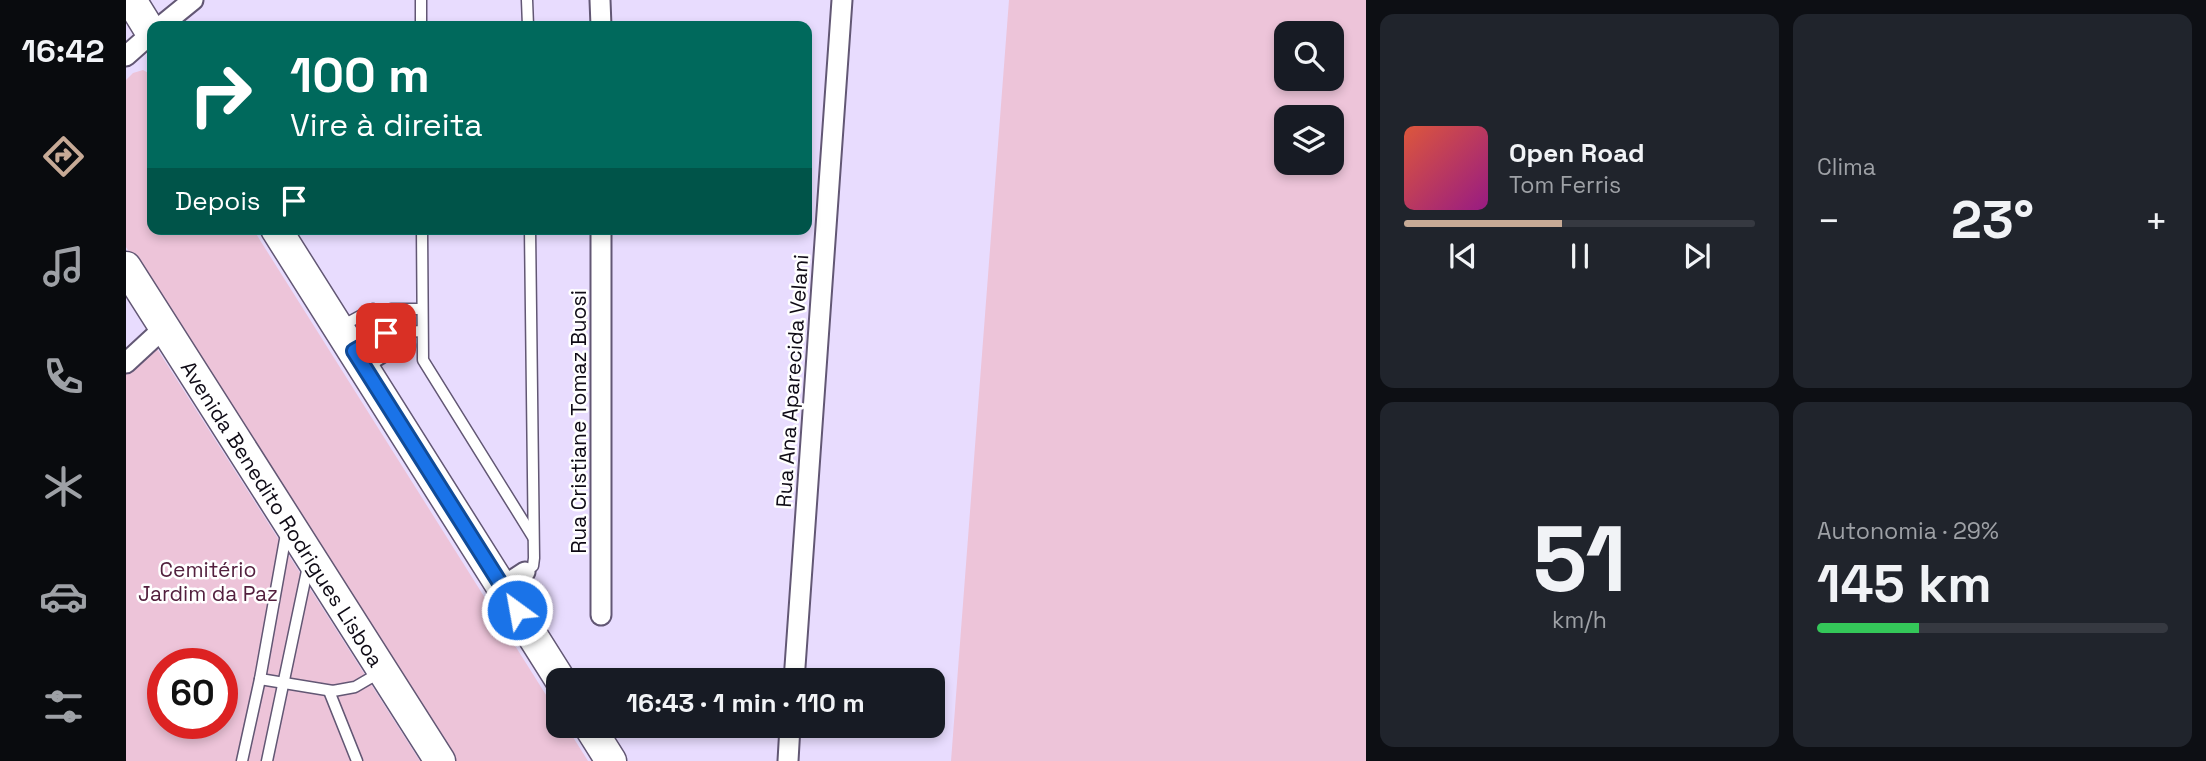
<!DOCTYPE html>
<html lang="pt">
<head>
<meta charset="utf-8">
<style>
  body { margin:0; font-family:"Space Grotesk",sans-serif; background:#20242c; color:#f1f3f6; height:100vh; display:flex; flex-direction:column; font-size:26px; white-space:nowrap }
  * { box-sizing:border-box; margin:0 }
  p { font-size:23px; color:#9ea1a6 }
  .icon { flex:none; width:38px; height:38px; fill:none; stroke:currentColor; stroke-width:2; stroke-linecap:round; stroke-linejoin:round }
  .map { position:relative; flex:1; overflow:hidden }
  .details { display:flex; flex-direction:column; gap:14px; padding:14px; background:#0d0f14; width:840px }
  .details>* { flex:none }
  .banner { position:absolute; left:21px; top:21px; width:665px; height:214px; border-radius:14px; box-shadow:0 4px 10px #0003; background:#00695c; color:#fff; overflow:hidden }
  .buttons { position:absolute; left:1148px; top:21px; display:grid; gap:14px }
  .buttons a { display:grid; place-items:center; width:70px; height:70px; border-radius:14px; background:#171b24; box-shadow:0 4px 10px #0003; font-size:35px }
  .speed { position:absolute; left:21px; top:648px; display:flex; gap:14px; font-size:35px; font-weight:700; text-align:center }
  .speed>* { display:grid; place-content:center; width:91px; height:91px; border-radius:50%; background:#171b24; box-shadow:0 4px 10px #0003; line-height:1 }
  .speed .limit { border:10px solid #d22; background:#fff; color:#111 }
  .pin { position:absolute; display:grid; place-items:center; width:60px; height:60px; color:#fff; margin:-30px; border-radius:14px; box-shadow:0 4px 10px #0006 }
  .me { position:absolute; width:77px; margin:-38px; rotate:328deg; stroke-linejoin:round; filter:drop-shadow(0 0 5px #0008) }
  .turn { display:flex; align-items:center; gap:24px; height:147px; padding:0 28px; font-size:32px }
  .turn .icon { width:91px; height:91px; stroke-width:2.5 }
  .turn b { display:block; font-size:49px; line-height:60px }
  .then { display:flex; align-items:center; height:66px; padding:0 28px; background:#0003; gap:14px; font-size:26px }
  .big { font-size:52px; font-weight:600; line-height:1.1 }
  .details .widget { flex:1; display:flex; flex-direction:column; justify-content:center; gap:10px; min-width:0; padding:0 24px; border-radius:14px; background:#20242c }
  .details .dial { align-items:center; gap:0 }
  .dial b { font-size:91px; line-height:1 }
  .song { display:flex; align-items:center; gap:21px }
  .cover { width:84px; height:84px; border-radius:10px; background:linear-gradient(135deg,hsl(10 70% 55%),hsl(310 70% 35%)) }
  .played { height:7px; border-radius:4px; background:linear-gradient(90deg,#c7aa96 45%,#363941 45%) }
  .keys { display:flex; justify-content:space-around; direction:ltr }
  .heat { display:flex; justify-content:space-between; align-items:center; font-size:38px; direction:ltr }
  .charge { height:10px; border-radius:5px; background:linear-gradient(90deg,#34c759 29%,#363941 0) }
  .details .tiles { flex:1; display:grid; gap:14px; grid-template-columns:repeat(2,1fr) }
  .trip { position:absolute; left:420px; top:668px; width:399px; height:70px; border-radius:14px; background:#171b24; box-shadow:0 4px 10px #0003; font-weight:600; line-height:70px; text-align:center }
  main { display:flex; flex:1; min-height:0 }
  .dock { display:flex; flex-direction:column; width:126px; justify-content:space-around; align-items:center; background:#090b0e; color:#9ea1a6 }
  .dock .icon { width:49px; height:49px }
  .dock .selected { color:#c7aa96 }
  .dock b { font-size:32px; color:#f1f3f6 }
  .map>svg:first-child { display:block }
  .green { fill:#edc4d9; fill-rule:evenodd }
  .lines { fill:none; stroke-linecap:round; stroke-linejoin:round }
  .lane-casing { stroke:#625774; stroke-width:13 }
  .street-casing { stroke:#625774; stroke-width:23 }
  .primary-casing { stroke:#625774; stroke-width:33 }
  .lane { stroke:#fff; stroke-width:10 }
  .street { stroke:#fff; stroke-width:19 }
  .primary { stroke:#fff; stroke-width:30 }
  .route-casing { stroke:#114b97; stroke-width:18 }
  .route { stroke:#1a73e8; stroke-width:12 }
  .labels { text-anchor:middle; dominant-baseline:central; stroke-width:5; stroke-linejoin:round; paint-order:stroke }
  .street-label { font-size:21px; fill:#0f0b16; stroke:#fff }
  .park-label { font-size:21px; fill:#53203e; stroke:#fff }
</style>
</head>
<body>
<main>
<nav class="dock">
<b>16:42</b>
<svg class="icon selected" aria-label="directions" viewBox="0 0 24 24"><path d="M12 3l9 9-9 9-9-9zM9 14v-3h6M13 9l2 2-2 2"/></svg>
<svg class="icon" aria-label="music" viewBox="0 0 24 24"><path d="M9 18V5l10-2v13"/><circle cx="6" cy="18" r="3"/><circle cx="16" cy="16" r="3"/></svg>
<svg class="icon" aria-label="phone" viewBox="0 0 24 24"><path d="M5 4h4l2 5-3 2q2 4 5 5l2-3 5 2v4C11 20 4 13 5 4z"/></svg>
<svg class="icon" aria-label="climate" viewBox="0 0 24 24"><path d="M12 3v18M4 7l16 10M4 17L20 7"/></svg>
<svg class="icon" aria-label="car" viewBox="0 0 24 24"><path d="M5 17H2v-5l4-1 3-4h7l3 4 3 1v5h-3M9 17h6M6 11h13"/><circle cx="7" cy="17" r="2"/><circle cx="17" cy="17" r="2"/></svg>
<svg class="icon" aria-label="filters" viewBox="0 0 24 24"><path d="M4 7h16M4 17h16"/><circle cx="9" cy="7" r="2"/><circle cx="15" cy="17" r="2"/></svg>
</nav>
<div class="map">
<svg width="1240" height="761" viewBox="0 0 1240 761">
  <rect width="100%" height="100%" fill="#e8dcfe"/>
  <g class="green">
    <path d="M883,0H1240V761H825ZM1160,33H1206V79H1160ZM1160,117H1206V163H1160Z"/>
    <polygon points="17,70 26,75 26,229 127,229 432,714 432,726 440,726 462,761 324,761 0,247 0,80 7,73"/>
    <path d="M30,347L294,761H0V374ZM37,663H96V723H37Z"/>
  </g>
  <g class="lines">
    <defs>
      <g id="lane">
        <polyline points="295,0 295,26"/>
        <polyline points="401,0 402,26"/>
        <polyline points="296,229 297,360 407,537"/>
        <polyline points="265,309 296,309"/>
        <polyline points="214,327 247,309"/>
        <polyline points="279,332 296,331"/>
        <polyline points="399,572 407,566 408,558 404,229"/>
        <polyline points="134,679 207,691 229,687 253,673"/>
        <polyline points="203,691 231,761"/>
        <polyline points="116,761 134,679 160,534"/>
        <polyline points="141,761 182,566"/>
      </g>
      <g id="street">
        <polyline points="474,0 475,26"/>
        <polyline points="35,26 67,0"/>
        <polyline points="0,56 26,33"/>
        <polyline points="475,229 475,615"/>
        <polyline points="228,351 260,333"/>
        <polyline points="0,363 39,327"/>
        <polyline points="236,365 266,346 279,346"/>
        <polyline points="376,587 399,572"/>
        <polyline points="668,681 716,0"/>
        <polyline points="662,761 664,726"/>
      </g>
      <g id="primary">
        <polyline points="5,0 26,34"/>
        <polyline points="150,229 435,681"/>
        <path id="s1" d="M0,267L314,761"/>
        <polyline points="463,726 485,761"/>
      </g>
    </defs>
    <use href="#lane" class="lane-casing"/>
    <use href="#street" class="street-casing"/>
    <use href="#primary" class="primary-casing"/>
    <use href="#lane" class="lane"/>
    <use href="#street" class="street"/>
    <use href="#primary" class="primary"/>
  </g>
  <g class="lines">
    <defs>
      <polyline id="route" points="260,333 228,351 391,610"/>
    </defs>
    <use href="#route" class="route-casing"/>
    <use href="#route" class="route"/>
  </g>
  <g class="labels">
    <g class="street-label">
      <text transform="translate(666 381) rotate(-86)">Rua Ana Aparecida Velani</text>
      <text transform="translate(452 422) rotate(-90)">Rua Cristiane Tomaz Buosi</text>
      <text stroke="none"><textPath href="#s1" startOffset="292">Avenida Benedito Rodrigues Lisboa</textPath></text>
    </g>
    <g class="park-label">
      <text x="82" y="569">Cemitério<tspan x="82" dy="24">Jardim da Paz</tspan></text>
    </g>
  </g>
</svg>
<div class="buttons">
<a><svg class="icon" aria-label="search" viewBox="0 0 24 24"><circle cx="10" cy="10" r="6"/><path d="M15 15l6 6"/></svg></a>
<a><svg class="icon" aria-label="layers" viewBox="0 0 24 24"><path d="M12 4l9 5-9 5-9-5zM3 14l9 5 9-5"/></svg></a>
</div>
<div class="speed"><div class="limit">60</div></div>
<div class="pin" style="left:260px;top:333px;background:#d93025"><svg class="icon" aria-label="arrive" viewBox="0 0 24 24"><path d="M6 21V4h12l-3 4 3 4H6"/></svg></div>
<svg class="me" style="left:391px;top:610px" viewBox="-20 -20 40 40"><circle r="17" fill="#1a73e8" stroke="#fff" stroke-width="3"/><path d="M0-11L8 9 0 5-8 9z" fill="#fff"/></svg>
<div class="trip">16:43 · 1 min · 110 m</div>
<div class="banner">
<div class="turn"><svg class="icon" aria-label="right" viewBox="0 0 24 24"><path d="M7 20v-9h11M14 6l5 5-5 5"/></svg><div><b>100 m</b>Vire à direita</div></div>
<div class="then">Depois<svg class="icon" aria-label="arrive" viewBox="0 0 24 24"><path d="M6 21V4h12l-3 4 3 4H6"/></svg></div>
</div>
</div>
<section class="details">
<div class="tiles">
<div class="widget">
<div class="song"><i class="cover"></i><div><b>Open Road</b><p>Tom Ferris</p></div></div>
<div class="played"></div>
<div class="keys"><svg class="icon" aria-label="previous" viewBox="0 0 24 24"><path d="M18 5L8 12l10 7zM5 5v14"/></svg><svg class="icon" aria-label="pause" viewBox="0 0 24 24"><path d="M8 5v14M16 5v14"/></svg><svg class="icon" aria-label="next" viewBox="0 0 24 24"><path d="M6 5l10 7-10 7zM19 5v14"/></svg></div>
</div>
<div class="widget"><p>Clima</p>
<div class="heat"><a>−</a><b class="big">23°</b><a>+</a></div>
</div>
<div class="widget dial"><b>51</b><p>km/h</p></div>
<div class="widget"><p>Autonomia · 29%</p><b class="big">145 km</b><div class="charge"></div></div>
</div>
</section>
</main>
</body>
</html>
